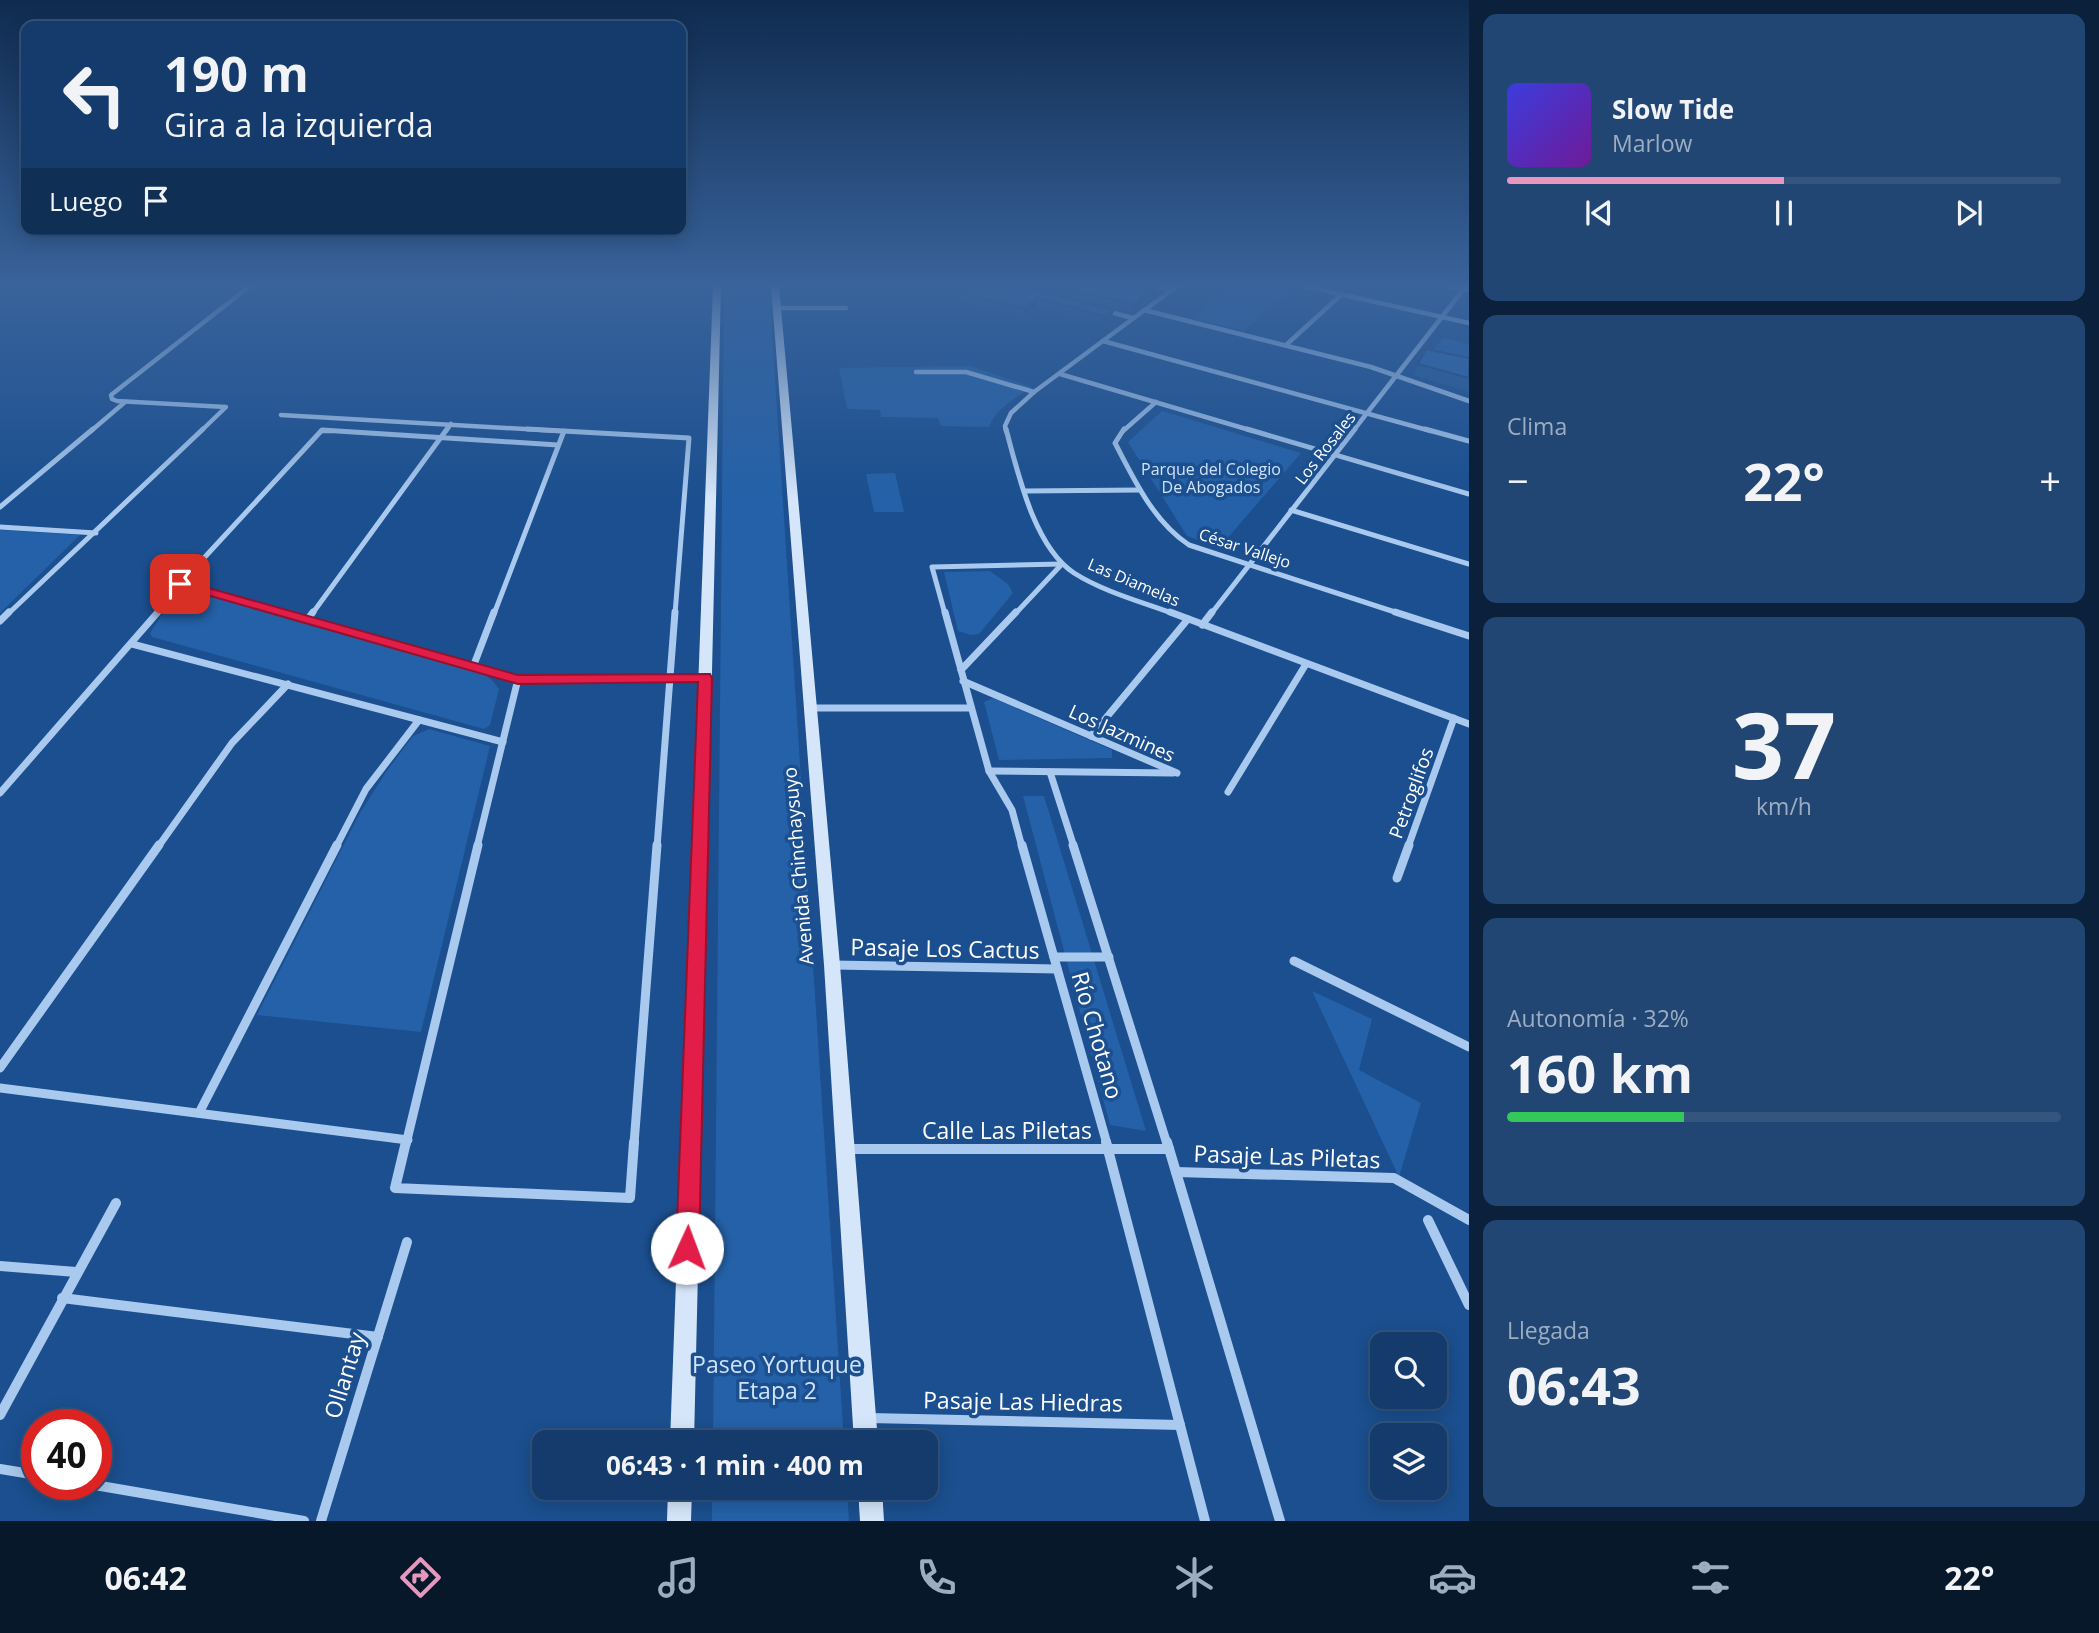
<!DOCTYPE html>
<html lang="es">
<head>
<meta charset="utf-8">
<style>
  body { margin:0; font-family:"Open Sans",sans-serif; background:#214673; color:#f1f3f6; height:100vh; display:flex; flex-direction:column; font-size:26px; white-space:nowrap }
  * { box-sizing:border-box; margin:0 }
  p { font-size:23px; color:#9dadc1 }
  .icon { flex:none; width:38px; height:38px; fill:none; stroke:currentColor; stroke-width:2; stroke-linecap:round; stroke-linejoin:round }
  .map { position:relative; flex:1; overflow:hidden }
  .sheet { display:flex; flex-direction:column; gap:14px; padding:14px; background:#0b203b; width:630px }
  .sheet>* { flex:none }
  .guide { position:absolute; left:21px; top:21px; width:665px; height:214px; border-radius:14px; box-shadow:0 4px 18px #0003,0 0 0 2px #33557e; background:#143b6b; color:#f1f3f6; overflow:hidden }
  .buttons { position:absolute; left:1370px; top:1332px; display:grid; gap:14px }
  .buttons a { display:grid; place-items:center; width:77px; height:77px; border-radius:14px; background:#143b6b; box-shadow:0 4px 18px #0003,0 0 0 2px #33557e; font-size:35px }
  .speed { position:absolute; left:21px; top:1409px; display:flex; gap:14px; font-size:35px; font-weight:700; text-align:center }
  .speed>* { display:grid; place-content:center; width:91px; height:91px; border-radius:50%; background:#143b6b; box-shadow:0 4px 18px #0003,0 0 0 2px #33557e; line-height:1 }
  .speed .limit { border:10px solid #d22; background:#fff; color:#111 }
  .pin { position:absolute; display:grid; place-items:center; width:60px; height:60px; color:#fff; margin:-30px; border-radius:14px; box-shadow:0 4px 10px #0006 }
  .me { position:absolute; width:77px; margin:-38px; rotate:2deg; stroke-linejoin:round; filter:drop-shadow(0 0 5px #0008) }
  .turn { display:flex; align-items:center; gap:24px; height:147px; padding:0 28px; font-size:32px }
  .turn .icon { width:91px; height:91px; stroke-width:2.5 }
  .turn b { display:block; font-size:49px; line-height:60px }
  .then { display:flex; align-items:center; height:66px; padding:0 28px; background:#0003; gap:14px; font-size:26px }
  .big { font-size:52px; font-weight:700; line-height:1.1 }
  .sheet .card { flex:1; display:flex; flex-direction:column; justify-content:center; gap:10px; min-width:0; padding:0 24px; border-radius:14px; background:#214673 }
  .sheet .dial { align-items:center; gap:0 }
  .dial b { font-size:91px; line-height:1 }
  .song { display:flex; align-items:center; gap:21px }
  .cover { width:84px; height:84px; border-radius:10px; background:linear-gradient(135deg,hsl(240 70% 55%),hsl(280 70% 35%)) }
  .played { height:7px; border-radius:4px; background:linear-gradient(90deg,#e797bd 50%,#33557e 50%) }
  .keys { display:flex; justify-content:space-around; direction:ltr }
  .heat { display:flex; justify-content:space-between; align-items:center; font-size:38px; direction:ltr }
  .charge { height:10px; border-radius:5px; background:linear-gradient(90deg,#34c759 32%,#33557e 0) }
  .trip { position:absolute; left:532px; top:1430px; width:406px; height:70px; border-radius:14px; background:#143b6b; box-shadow:0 4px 18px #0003,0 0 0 2px #33557e; font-weight:700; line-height:70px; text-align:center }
  .tab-bar { display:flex; height:112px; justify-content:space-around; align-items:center; background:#08182b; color:#9dadc1 }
  .tab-bar .icon { width:49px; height:49px }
  .tab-bar .on { color:#e797bd }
  .tab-bar b { font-size:32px; color:#f1f3f6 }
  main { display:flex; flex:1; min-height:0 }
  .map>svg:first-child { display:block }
  .green { fill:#2461a8 }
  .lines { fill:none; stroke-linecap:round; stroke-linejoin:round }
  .street-far4 { stroke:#a9c9ee; stroke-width:4.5 }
  .street-far3 { stroke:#a9c9ee; stroke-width:5 }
  .street-far2 { stroke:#a9c9ee; stroke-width:7 }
  .street-far1 { stroke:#a9c9ee; stroke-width:9 }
  .street { stroke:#a9c9ee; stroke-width:10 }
  .secondary { fill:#d6e6fa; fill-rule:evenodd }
  .wall { fill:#245895 }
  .shaded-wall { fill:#1d4779 }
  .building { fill:#2a66ad; stroke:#1d4779; stroke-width:2 }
  .route { fill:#e11d48; stroke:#92132f; stroke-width:2 }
  .labels { text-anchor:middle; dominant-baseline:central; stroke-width:7; stroke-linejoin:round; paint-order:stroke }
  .far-street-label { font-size:16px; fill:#fff; stroke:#1b4f8f }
  .far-park-label { font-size:16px; fill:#cfe3fa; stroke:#1b4f8f }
  .street-label { font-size:19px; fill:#fff; stroke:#1b4f8f }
  .near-street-label { font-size:23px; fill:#fff; stroke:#1b4f8f }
  .near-park-label { font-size:23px; fill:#cfe3fa; stroke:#1b4f8f }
</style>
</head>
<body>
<main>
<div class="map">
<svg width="1469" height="1521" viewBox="0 0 1469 1521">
  <rect width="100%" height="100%" fill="#1b4f8f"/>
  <g class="green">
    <polygon points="724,286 769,286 844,1442 713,1442"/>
    <polygon points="1231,286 1293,288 1244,331 1193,318"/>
    <polygon points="1443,338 1469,344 1469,374 1423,363"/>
    <path d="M971,366L1032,387C1016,398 996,408 989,427L941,426L938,418L881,417L880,410L847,409L839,368Z"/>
    <polygon points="1162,411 1301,453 1219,548 1187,536 1128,442"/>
    <polygon points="895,473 904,512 874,512 866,474"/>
    <polygon points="0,530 80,535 0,613"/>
    <polygon points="990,571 1008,584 1013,593 979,634 971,635 958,631 944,572"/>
    <polygon points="189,590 477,670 492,680 499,689 490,725 484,729 152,637 150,633 175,595"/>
    <polygon points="993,698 1112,750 1112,758 999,760 984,702"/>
    <polygon points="429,729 490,746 421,1032 257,1015 360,813 386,772 413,736"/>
    <polygon points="1023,796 1044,796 1146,1131 1110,1125"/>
    <polygon points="1312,991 1372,1019 1359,1070 1421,1103 1399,1177"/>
    <polygon points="712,1488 847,1488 849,1521 712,1521"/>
  </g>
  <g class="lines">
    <g class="street-far4">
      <polyline points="1154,286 1171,290"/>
      <polyline points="1304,286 1469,323"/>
      <polyline points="777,308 846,308"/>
      <polyline points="1144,310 1371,367 1469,401"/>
      <polyline points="1106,311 1133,318"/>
      <polyline points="1103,341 1431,431"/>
      <polyline points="1286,345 1342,294"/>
      <polyline points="916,372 966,372 1034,392"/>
      <polyline points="1060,374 1253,431"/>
      <polyline points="281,415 559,431"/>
      <polyline points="91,431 125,402"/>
      <polyline points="201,431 226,407 117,401 112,399 111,395 250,286"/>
      <polyline points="321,431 332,431"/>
      <polyline points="446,431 451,424"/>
      <polyline points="1006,431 1005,426 1011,413 1034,392 1177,286"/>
      <polyline points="1123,431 1156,402"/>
      <polyline points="1353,431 1466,286"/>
    </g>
    <g class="street-far3">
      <polyline points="527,429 689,438 675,614"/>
      <path d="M1006,429C1018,473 1034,547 1074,573C1104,592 1142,602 1174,614"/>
      <path d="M1124,429L1115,443C1135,481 1153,521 1189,545L1401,614"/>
      <polyline points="1247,429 1469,494"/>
      <polyline points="1425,429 1469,441"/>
      <polyline points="1024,491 1140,490"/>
      <polyline points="0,507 93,429"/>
      <polyline points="1291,510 1469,564"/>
      <polyline points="0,527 96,533"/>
      <polyline points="180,584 286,614"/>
      <polyline points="8,614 203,429"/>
      <polyline points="156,614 180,584 322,430 558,445"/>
      <polyline points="312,614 447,429"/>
      <polyline points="494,614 564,431"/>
      <polyline points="945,614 932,567 1062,564"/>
      <polyline points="1015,614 1062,564"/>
      <polyline points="1211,614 1355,429"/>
    </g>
    <g class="street-far2">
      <polyline points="280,612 518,679 477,847"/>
      <polyline points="945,612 989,771 1012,810 1022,847"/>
      <polyline points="1170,612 1469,724"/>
      <polyline points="1395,612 1469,636"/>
      <polyline points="307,620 313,612"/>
      <polyline points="0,621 9,612"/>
      <polyline points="1202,625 1212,612"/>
      <polyline points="132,644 503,742"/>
      <polyline points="473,667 494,612"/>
      <polyline points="961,670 1016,612"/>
      <polyline points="518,679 705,678"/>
      <polyline points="963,681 1177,773"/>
      <polyline points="809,708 971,708"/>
      <polyline points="1091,736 1188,619"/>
      <polyline points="989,771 1173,773"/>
      <polyline points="1050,772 1074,847"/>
      <polyline points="1228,792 1306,664"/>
      <polyline points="0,793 158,612"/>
      <polyline points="158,847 232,743 288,684"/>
      <polyline points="336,847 366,789 419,720"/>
      <polyline points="657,847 675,612"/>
      <polyline points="1408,847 1454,718"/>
    </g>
    <g class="street-far1">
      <polyline points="1022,845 1107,1144"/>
      <polyline points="1073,845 1167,1144"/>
      <polyline points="1397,878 1409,845"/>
      <polyline points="1054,957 1109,957"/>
      <polyline points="1294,961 1469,1047"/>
      <polyline points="833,965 1057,969"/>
      <polyline points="0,1068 159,845"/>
      <polyline points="0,1088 408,1140"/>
      <polyline points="199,1113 337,845"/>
      <polyline points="406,1144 478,845"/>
      <polyline points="634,1144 657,845"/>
    </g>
    <g class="street">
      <polyline points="406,1142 395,1188 630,1198 634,1142"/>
      <polyline points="1106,1142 1205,1521"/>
      <polyline points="1167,1142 1280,1521"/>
      <polyline points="848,1149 1169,1149"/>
      <polyline points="1176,1172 1394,1178 1469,1220"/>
      <polyline points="1428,1220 1469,1305"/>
      <polyline points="0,1266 76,1272"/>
      <polyline points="62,1298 378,1337"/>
      <polyline points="0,1415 116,1203"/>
      <polyline points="869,1418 1180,1425"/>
      <polyline points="0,1469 37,1475"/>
      <polyline points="89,1484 304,1521"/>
      <polyline points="321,1521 407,1242"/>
    </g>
    <g class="secondary">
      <polygon points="713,286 721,286 694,1442 670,1442"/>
      <polygon points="771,286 779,286 840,965 878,1442 854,1442 824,965"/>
      <polygon points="1447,286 1469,288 1469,292 1448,288"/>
      <polygon points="668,1488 692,1488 691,1521 667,1521"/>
      <polygon points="858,1488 882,1488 884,1521 860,1521"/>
    </g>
  </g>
  <g class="wall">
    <polygon points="965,286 1018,286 1112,318 1101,324 1036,306 1023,316 959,301 960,293 973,288"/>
    <polygon points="1026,286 1158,286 1157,292 1145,297 1133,313"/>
    <polygon points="1322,286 1371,286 1366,295"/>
    <polygon points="1469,358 1469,392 1413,375 1418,364"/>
  </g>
  <g class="shaded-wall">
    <polygon points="1154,286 1158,286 1157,292 1145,297 1133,313 1135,305 1147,289"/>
    <polygon points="1037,298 1036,306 1023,316 1024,308"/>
    <polygon points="1114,310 1112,318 1101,324 1103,316"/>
  </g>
  <g class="building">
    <polygon points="977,286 1018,286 1114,310 1103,316 1037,298 1024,308 960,293"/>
    <polygon points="1057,286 1154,286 1147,289 1135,305"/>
    <polygon points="1426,349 1469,358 1469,378 1418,364"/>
  </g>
  <linearGradient id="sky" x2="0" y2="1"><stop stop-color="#0f2b4f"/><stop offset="0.57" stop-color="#39639b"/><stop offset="1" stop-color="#39639b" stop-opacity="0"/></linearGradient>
  <rect width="1469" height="499" fill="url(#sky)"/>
  <polygon class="route" points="180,580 518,675 710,674 712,678 699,1248 696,1257 687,1260 679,1257 676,1248 698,682 518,684 176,586 174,584"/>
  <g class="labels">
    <g class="far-street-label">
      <text transform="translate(1325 448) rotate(-52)">Los Rosales</text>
      <text transform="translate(1245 548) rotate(18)">César Vallejo</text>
      <text transform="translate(1134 582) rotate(23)">Las Diamelas</text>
    </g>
    <g class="far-park-label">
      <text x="1211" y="469">Parque del Colegio<tspan x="1211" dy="18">De Abogados</tspan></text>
    </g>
    <g class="street-label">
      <text transform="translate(1122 733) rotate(24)">Los Jazmines</text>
      <text transform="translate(1411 793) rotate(-70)">Petroglifos</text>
      <text transform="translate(798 866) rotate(-95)">Avenida Chinchaysuyo</text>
    </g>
    <g class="near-street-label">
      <text transform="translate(945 948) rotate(1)">Pasaje Los Cactus</text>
      <text transform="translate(1098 1035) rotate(74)">Río Chotano</text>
      <text x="1007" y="1130">Calle Las Piletas</text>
      <text transform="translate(1287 1156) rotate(2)">Pasaje Las Piletas</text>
      <text transform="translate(344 1375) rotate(-73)">Ollantay</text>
      <text transform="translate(1023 1401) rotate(1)">Pasaje Las Hiedras</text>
    </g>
    <g class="near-park-label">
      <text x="777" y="1364">Paseo Yortuque<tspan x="777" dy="26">Etapa 2</tspan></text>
    </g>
  </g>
</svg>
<div class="buttons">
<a><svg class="icon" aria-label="search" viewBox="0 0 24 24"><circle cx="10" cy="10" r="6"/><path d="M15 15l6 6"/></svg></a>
<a><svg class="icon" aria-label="layers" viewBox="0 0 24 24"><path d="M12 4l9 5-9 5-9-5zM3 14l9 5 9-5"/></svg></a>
</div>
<div class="speed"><div class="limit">40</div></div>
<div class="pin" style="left:180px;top:584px;background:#d93025"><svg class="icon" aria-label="arrive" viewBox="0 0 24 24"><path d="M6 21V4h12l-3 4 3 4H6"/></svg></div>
<svg class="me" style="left:687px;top:1248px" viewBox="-20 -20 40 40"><circle r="19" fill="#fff"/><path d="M0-13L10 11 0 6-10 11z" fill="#e11d48"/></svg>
<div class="trip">06:43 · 1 min · 400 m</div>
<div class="guide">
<div class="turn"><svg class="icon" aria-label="left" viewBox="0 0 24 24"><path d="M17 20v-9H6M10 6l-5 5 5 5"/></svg><div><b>190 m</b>Gira a la izquierda</div></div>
<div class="then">Luego<svg class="icon" aria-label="arrive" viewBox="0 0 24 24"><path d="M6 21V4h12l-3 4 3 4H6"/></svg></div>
</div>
</div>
<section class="sheet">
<div class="card">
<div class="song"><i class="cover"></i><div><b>Slow Tide</b><p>Marlow</p></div></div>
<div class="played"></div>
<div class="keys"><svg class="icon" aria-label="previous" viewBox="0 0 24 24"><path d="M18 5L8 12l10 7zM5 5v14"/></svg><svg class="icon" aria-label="pause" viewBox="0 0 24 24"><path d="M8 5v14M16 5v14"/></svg><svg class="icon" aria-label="next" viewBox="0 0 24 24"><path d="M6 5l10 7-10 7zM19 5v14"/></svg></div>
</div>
<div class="card"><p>Clima</p>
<div class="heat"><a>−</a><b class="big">22°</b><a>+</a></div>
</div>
<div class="card dial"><b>37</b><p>km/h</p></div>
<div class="card"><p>Autonomía · 32%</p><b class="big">160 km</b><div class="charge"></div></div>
<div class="card"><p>Llegada</p><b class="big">06:43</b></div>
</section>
</main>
<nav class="tab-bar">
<b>06:42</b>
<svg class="icon on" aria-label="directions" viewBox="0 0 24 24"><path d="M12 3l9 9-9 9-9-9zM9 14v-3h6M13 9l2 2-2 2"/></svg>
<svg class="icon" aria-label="music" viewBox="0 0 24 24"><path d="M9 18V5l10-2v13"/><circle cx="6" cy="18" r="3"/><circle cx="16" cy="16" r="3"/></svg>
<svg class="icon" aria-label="phone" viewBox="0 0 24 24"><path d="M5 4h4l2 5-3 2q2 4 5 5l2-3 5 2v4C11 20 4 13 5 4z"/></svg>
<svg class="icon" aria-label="climate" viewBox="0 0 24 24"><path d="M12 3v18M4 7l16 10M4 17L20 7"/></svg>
<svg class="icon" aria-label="car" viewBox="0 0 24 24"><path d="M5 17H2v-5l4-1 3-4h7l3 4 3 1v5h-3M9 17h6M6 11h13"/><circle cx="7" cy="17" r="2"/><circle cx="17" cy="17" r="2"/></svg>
<svg class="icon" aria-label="filters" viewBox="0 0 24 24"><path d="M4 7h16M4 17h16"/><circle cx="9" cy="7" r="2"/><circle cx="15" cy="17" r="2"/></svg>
<b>22°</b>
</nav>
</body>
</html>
